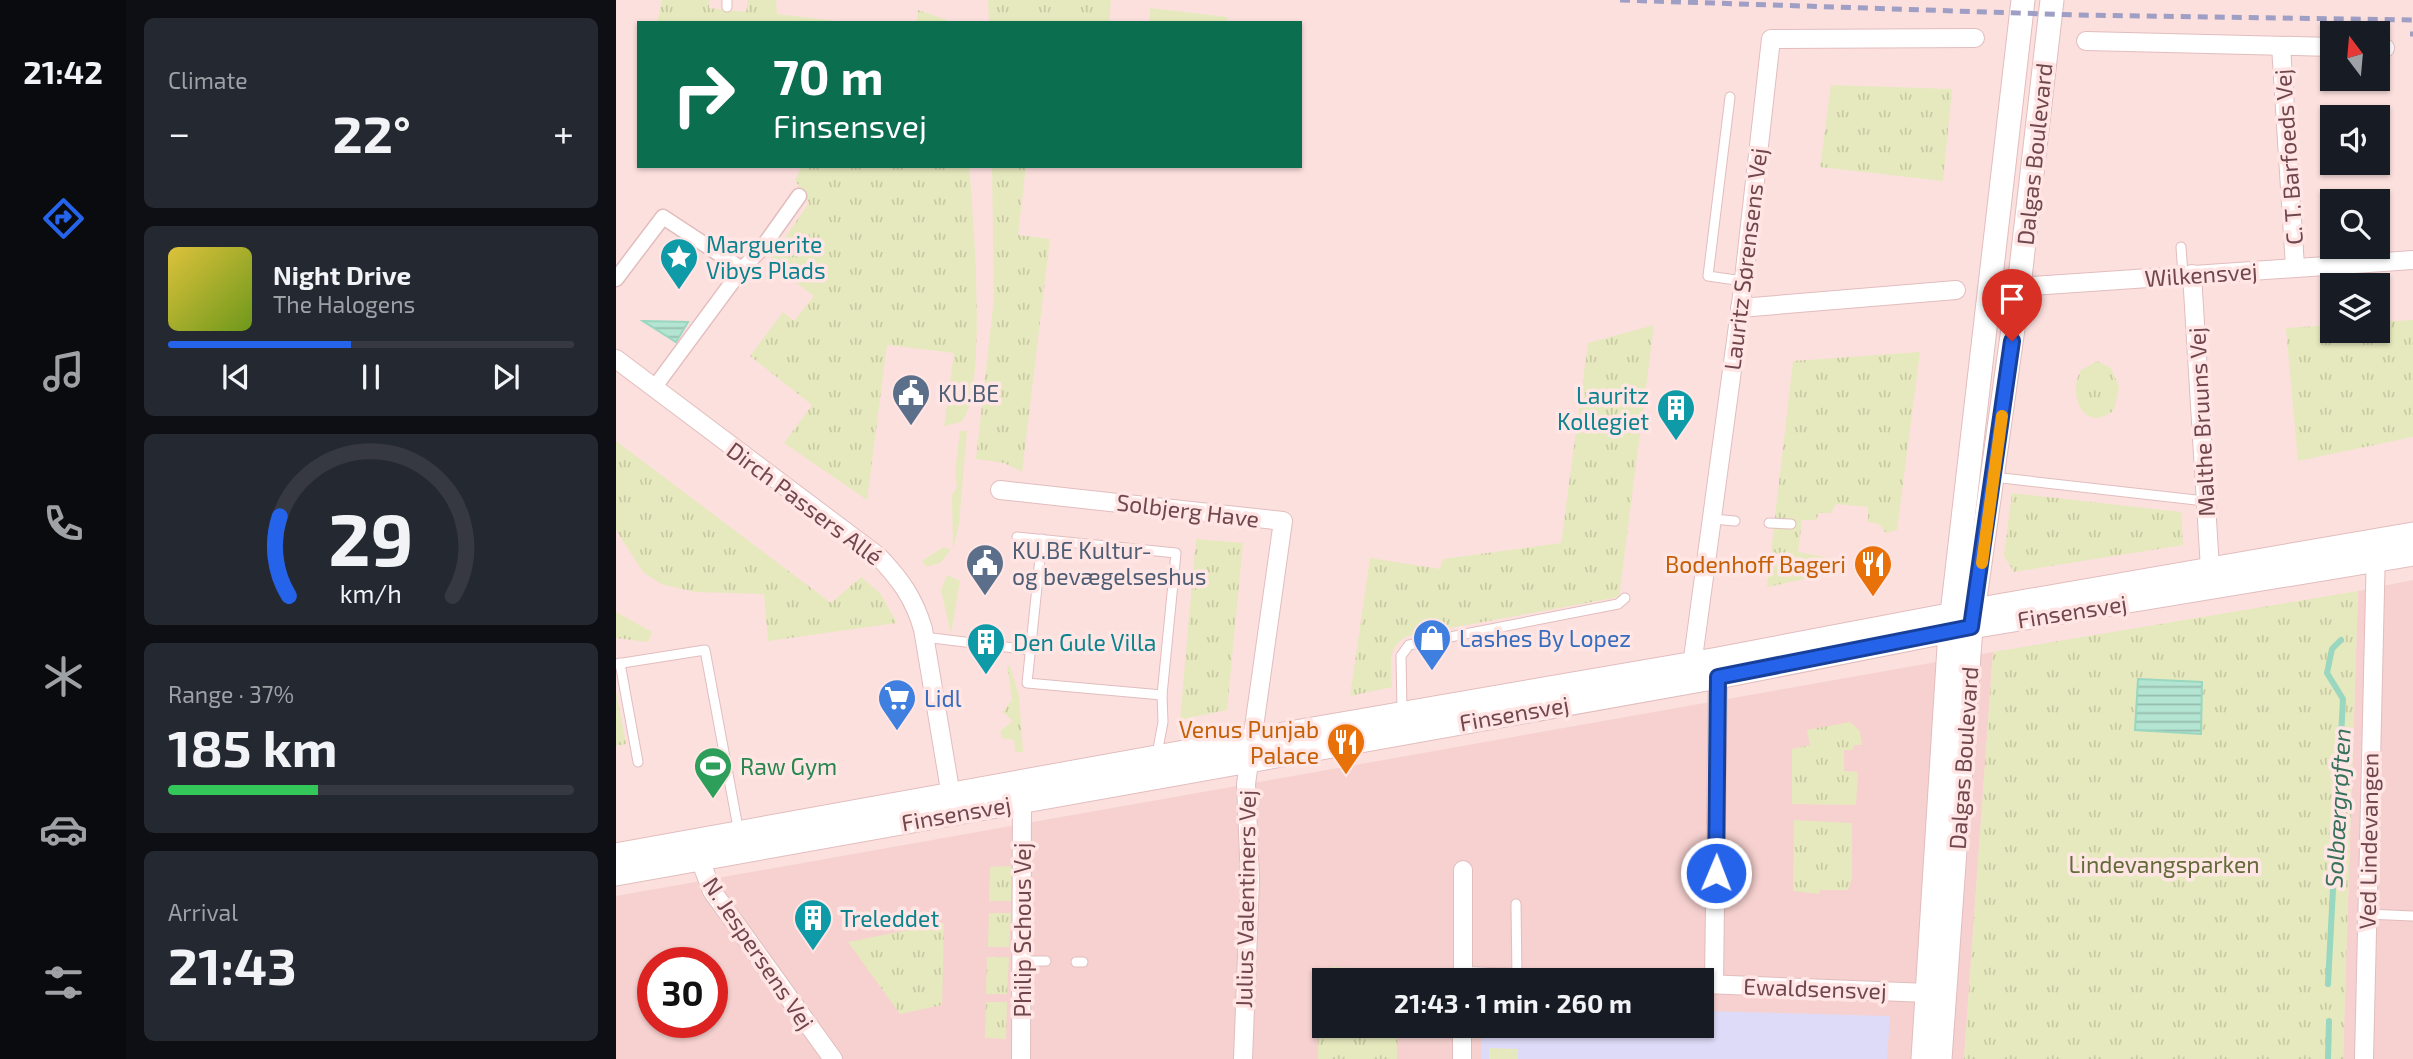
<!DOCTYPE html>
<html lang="en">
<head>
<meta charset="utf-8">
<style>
  body { margin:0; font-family:"Exo 2",sans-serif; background:#242831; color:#f1f3f6; height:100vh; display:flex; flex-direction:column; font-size:26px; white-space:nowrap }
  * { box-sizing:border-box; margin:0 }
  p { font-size:23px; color:#9ea1a6 }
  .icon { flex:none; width:38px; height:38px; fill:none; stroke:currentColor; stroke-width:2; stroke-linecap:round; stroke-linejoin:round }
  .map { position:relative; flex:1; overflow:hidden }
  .side { display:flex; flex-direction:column; gap:18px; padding:18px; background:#0d0f14; width:490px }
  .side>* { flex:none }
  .guide { position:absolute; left:21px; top:21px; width:665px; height:147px; border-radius:0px; box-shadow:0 2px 5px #0004; background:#0b6e4f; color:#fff; overflow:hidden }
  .needle { width:46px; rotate:344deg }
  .buttons { position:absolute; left:1704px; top:21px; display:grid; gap:14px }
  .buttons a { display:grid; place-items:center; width:70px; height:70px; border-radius:0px; background:#171b24; box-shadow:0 2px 5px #0004; font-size:35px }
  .speed { position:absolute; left:21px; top:947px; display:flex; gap:14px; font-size:35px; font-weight:700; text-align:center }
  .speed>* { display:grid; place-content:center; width:91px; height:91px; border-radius:50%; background:#171b24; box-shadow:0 2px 5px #0004; line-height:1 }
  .speed .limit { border:10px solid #d22; background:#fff; color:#111 }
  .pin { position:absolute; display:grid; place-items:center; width:60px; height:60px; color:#fff; margin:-72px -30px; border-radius:50% 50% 50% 0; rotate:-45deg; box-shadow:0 0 7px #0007 }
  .pin .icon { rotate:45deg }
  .me { position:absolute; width:77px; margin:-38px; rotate:1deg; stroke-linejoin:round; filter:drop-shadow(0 0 5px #0008) }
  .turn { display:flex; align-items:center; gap:24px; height:147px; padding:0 21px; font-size:32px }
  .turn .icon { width:91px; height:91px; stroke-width:2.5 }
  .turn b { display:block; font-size:49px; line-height:60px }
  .big { font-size:52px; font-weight:700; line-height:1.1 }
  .side .widget { flex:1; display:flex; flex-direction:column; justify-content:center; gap:10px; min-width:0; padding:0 24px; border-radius:10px; background:#242831 }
  .side .dial { align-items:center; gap:0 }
  .dial svg { height:182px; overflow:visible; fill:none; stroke:#363941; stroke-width:7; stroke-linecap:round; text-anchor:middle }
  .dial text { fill:#f1f3f6; stroke:none }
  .song { display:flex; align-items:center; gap:21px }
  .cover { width:84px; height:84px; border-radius:10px; background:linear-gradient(135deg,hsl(50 70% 55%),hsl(80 70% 35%)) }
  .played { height:7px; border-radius:4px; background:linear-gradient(90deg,#2563eb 45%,#363941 45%) }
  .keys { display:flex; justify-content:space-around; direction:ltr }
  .heat { display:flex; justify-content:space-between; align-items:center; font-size:38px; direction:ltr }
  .charge { height:10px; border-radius:5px; background:linear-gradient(90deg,#34c759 37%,#363941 0) }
  .trip { position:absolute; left:696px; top:968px; width:402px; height:70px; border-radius:0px; background:#171b24; box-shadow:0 2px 5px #0004; font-weight:700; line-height:70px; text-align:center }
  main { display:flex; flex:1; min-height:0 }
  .tab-bar { display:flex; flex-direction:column; width:126px; justify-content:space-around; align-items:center; background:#090b0e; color:#9ea1a6 }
  .tab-bar .icon { width:49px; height:49px }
  .tab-bar .selected { color:#2563eb }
  .tab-bar b { font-size:32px; color:#f1f3f6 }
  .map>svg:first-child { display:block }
  .residential { fill:#f6d1cf; fill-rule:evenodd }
  .education { fill:#dedbf8 }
  .grass { fill:#e6e9bd }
  .park { fill:url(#park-tufts) }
  .water { fill:url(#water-rules); stroke:#99d7c0; stroke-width:2 }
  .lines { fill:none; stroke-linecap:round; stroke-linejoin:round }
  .stream { stroke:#99d7c0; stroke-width:6 }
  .service-casing { stroke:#e2bdbe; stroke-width:11 }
  .pedestrian-casing { stroke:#e2bdbe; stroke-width:17 }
  .minor-casing { stroke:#e2bdbe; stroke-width:20 }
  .tertiary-casing { stroke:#e2bdbe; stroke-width:25 }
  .service { stroke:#fff; stroke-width:9 }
  .pedestrian { stroke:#fff; stroke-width:14 }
  .minor { stroke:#fff; stroke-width:18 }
  .tertiary { stroke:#fff; stroke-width:23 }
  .rail { stroke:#9f9ec4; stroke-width:5; stroke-dasharray:10 7; stroke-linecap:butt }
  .route-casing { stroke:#184099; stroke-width:18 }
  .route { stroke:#2563eb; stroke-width:12 }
  .slow { stroke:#f59e0b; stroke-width:12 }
  .labels { text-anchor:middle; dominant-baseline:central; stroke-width:7; stroke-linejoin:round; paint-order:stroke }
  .street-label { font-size:23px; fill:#72464d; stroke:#ffe6e4 }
  .culture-label { font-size:23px; fill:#0d838f; stroke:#ffe6e4; text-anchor:start }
  .service-label { font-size:23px; fill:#4e5e75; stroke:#ffe6e4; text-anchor:start }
  .food-label { font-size:23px; fill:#c56008; stroke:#ffe6e4; text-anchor:end }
  .shop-label { font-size:23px; fill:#366cbe; stroke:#ffe6e4; text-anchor:start }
  .leisure-label { font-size:23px; fill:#27864d; stroke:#ffe6e4; text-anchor:start }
  .park-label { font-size:23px; fill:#636c39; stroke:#ffe6e4 }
  .water-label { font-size:24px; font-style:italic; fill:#38725d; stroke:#ffe6e4 }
</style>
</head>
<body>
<main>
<nav class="tab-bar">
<b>21:42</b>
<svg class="icon selected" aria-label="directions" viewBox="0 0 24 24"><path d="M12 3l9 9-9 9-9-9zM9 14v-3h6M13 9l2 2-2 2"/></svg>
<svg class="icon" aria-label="music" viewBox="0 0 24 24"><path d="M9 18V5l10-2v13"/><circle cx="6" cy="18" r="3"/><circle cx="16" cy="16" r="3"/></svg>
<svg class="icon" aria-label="phone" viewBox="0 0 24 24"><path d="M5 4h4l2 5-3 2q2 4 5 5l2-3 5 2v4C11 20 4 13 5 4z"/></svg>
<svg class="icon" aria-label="climate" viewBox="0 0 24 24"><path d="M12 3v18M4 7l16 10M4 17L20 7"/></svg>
<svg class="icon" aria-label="car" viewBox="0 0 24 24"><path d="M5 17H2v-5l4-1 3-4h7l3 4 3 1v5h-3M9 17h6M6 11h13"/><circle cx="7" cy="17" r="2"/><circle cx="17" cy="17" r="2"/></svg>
<svg class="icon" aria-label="filters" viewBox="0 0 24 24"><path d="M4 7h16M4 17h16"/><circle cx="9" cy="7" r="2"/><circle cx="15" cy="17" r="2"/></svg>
</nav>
<section class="side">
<div class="widget"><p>Climate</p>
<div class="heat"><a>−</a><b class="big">22°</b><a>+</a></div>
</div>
<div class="widget">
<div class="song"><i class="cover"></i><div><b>Night Drive</b><p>The Halogens</p></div></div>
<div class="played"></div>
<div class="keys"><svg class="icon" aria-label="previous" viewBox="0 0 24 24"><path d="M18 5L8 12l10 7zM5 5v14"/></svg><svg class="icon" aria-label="pause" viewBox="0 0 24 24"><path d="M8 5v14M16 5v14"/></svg><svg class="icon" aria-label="next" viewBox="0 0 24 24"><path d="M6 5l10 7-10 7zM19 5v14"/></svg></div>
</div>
<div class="widget dial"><svg viewBox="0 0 100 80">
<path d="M14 69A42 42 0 1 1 86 69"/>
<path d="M14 69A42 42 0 0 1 10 34" stroke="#2563eb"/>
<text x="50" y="56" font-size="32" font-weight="700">29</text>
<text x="50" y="72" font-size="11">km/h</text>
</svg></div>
<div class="widget"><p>Range · 37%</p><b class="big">185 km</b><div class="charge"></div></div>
<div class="widget"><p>Arrival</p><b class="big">21:43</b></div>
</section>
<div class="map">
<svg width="1797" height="1059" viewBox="0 0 1797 1059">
  <defs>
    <pattern id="park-tufts" width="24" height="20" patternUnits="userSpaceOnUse" patternTransform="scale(1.75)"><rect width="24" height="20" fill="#e6e9bd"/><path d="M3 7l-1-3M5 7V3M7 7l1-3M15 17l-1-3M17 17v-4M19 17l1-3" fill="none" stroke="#c9c9a4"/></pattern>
    <pattern id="water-rules" width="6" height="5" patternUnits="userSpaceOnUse" patternTransform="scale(1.75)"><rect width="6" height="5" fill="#b3e5d2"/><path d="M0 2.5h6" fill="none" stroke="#96bbad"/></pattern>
  </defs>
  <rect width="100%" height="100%" fill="#fce0de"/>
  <g class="residential">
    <polygon points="1797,580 1797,1059 1727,1059 1742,591"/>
    <path d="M1377,652L1348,1059H0V896ZM37,962H96V1022H37ZM709,980H1087V1026H709Z"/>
  </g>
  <polygon class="education" points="1087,1011 1274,1016 1271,1059 865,1059 866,1026 1087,1026"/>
  <g class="grass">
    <polygon points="534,8 612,17 611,23 533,23"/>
    <polygon points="344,431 351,431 343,524 337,550 336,495 341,487 339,472"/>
    <polygon points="327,547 335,550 324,563 310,567 306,561"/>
    <polygon points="331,575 344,581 335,634 325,590"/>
    <polygon points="873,1048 902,1049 902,1059 873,1059"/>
  </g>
  <g class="park">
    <polygon points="46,0 93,0 93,8 130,12 132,0 160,0 161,14 236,23 41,23"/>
    <polygon points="372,0 495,0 493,23 373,23"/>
    <polygon points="302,10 331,20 331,23 300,23"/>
    <polygon points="1215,85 1336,89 1327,181 1204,167"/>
    <path d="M186,166H353C357,210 372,395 345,422L328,426L338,353L271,345L251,500L168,443L196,405L134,356L167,312L178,321L198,296L152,262L193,203L179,180Z"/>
    <polygon points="376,166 410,166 402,235 434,239 406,472 388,463 360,459 378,298"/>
    <polygon points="1797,320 1797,437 1682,461 1670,328 1717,325 1717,331 1762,331 1762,322"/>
    <path d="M1038,325L1003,597L791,636C770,648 775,665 776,687L734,696L754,558L824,569L827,559L945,543L972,343Z"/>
    <polygon points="1304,352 1281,530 1270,533 1263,524 1252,522 1252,507 1220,504 1215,513 1203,513 1200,520 1186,520 1182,552 1219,559 1217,573 1151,587 1177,361"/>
    <path d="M1481,361L1495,368L1503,387L1498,410C1467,435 1451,394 1465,370Z"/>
    <polygon points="0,441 215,603 245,577 264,593 281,623 152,641 148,594 79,592 45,584 27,572 0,530"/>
    <polygon points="1396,493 1565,512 1567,545 1398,572 1388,556"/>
    <polygon points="580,539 627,543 611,710 564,720"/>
    <polygon points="1742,591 1727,1059 1348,1059 1377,652"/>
    <polygon points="0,612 36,632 32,642 0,638"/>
    <polygon points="391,665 394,666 403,696 407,752 399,752 398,740 386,738 384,731 397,721 387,712 396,700"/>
    <polygon points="0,691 10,744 0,746"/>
    <polygon points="1234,722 1244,731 1246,745 1238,745 1237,750 1228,750 1228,771 1242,772 1240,805 1176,804 1176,749 1194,745 1191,730"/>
    <polygon points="1178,820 1236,823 1236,878 1232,890 1204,890 1203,894 1177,891"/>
    <polygon points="395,866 395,901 373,901 374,867"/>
    <polygon points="373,913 395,913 393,947 372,947"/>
    <polygon points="328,923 326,1005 284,1014 232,942"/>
    <polygon points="371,957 393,957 391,994 370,994"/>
    <polygon points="716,967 783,970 783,980 709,980 709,1026 782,1026 781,1059 702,1059 703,975"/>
    <polygon points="370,1002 391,1002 390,1039 369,1038"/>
  </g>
  <g class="water">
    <polygon points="27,321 72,322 60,342"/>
    <polygon points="1522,679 1586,682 1585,734 1519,730"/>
  </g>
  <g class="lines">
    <g class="stream">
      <polyline points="1712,984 1727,699 1711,673 1716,649 1725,640"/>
      <polyline points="1712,1059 1713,1021"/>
    </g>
    <defs>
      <g id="service">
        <polyline points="111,7 111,0"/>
        <polyline points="1114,97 1092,276 1127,281"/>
        <polyline points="1565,247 1567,275"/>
        <polyline points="1377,477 1589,501"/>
        <polyline points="1096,519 1119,521"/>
        <polyline points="1153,523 1175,524"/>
        <polyline points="401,537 560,553 546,695 547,722 541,754"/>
        <polyline points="426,539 411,683 546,695"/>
        <polyline points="308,637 414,650"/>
        <polyline points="4,663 22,762"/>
        <polyline points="0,664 89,650 123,833"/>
        <polyline points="786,712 785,656 793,645 1002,604 1009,598"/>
        <polyline points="900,904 901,978"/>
        <polyline points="1751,914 1796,916"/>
        <polyline points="405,961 430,961"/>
        <polyline points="460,962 467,962"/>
      </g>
      <g id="pedestrian">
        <polyline points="126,269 146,248 183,196"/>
        <polyline points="0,279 47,217 126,269 38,388"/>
      </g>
      <g id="minor">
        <polyline points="1470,41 1717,47"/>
        <polyline points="1665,46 1679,267"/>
        <polyline points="1762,47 1769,48"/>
        <polyline points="1576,274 1594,569"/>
        <polyline points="1372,289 1797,260"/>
        <polyline points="1124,308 1340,290"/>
        <path d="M0,359L262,556C284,579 298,598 307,629L335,796"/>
        <polyline points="384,490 667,521 630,784 634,880 627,1059"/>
        <polyline points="1075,673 1126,296 1155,39 1359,38"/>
        <polyline points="80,849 96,891 217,1059"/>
        <polyline points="847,976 953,980"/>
        <polyline points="847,980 847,870"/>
        <polyline points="1088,984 1312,993"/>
        <polyline points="1098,984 1102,666"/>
        <polyline points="405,1059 406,801"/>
        <polyline points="846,1059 846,1026"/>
        <polyline points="1748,1059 1760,548"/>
      </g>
      <g id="tertiary">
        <polyline points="0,855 662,735 1102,659 1359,610 1797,534"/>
        <polyline points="0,874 1102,677 1355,627 1797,554"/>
        <polyline points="1307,1059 1334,631 1407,0"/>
        <polyline points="1324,1059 1355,627 1403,286 1436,0"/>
      </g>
    </defs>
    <use href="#service" class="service-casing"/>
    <use href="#pedestrian" class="pedestrian-casing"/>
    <use href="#minor" class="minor-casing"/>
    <use href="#tertiary" class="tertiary-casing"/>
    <use href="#service" class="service"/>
    <use href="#pedestrian" class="pedestrian"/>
    <use href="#minor" class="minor"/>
    <use href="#tertiary" class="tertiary"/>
    <g class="rail">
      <polyline points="1004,0 1462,15 1797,20"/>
      <polyline points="1794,34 1797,34"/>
    </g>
  </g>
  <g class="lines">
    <defs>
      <polyline id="route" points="1100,873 1102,677 1355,627 1396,341"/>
    </defs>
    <use href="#route" class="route-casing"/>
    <use href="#route" class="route"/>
    <polyline class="slow" points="1366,563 1386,416"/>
  </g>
  <defs>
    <symbol id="sight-pin" viewBox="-11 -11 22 30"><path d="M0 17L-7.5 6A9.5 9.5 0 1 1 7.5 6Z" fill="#0f9aa8" stroke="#ffe6e4"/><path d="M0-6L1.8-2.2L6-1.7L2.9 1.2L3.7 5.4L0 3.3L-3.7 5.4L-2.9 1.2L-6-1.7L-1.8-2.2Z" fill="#fff"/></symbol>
    <symbol id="civic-pin" viewBox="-11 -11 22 30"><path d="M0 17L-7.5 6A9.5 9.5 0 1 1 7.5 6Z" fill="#5c6f8a" stroke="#ffe6e4"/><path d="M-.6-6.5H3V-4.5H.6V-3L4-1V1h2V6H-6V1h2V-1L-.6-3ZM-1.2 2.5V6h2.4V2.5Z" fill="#fff"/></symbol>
    <symbol id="building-pin" viewBox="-11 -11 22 30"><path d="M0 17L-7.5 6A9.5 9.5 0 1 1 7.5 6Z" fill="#0f9aa8" stroke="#ffe6e4"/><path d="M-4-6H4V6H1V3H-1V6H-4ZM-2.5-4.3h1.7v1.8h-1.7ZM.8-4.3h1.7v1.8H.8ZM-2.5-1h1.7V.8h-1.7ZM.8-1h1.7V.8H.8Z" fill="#fff"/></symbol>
    <symbol id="restaurant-pin" viewBox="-11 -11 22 30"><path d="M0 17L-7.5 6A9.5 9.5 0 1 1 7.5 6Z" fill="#e8710a" stroke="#ffe6e4"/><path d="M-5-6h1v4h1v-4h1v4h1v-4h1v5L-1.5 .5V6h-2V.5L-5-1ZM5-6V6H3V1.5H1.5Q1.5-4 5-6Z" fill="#fff"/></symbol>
    <symbol id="shop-pin" viewBox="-11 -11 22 30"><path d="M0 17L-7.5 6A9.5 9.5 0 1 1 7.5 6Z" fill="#3f7fe0" stroke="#ffe6e4"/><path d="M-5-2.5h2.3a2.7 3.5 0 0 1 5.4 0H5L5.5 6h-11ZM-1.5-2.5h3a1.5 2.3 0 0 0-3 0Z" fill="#fff"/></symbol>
    <symbol id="supermarket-pin" viewBox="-11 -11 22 30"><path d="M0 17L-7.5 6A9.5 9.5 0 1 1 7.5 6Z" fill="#3f7fe0" stroke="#ffe6e4"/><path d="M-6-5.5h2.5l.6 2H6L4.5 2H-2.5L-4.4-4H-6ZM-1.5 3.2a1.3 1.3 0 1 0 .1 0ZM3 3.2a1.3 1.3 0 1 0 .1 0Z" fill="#fff"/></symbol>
    <symbol id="stadium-pin" viewBox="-11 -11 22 30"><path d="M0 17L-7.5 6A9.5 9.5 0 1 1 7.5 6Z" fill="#2e9e5b" stroke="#ffe6e4"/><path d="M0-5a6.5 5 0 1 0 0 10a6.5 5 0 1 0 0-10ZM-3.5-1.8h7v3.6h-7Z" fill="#fff"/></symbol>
  </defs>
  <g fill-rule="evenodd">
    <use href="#sight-pin" x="41" y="235" width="44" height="60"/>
    <use href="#civic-pin" x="273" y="371" width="44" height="60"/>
    <use href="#building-pin" x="1038" y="386" width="44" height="60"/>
    <use href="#civic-pin" x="347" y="541" width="44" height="60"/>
    <use href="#restaurant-pin" x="1235" y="542" width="44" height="60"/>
    <use href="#shop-pin" x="794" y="616" width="44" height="60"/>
    <use href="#building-pin" x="348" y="620" width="44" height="60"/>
    <use href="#supermarket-pin" x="259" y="676" width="44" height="60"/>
    <use href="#restaurant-pin" x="708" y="720" width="44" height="60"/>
    <use href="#stadium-pin" x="75" y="744" width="44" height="60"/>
    <use href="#building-pin" x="175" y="896" width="44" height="60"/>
  </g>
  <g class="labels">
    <g class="street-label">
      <text transform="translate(1418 154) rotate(-84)">Dalgas Boulevard</text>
      <text transform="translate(1672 157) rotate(-94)">C. T. Barfoeds Vej</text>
      <text transform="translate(1129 259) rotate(-83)">Lauritz Sørensens Vej</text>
      <text transform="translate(1585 274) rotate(-4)">Wilkensvej</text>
      <text transform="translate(1585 422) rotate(-93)">Malthe Bruuns Vej</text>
      <text transform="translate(189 503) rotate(37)">Dirch Passers Allé</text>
      <text transform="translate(572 510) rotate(7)">Solbjerg Have</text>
      <text transform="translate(1456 611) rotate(-9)">Finsensvej</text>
      <text transform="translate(898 713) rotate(-10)">Finsensvej</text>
      <text transform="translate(1347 758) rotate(-86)">Dalgas Boulevard</text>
      <text transform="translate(340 813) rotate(-10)">Finsensvej</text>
      <text transform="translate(1752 841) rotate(-89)">Ved Lindevangen</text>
      <text transform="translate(629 899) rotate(-89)">Julius Valentiners Vej</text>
      <text transform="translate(406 930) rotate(-90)">Philip Schous Vej</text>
      <text transform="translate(143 953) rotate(56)">N. Jespersens Vej</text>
      <text transform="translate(1199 988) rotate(2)">Ewaldsensvej</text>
    </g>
    <g class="culture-label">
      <text x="90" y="244">Marguerite<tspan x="90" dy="26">Vibys Plads</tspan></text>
      <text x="1033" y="395" text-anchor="end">Lauritz<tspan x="1033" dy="26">Kollegiet</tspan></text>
      <text x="397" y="642">Den Gule Villa</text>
      <text x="224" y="918">Treleddet</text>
    </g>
    <g class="service-label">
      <text x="322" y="393">KU.BE</text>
      <text x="396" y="550">KU.BE Kultur-<tspan x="396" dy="26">og bevægelseshus</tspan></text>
    </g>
    <g class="food-label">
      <text x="1230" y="564">Bodenhoff Bageri</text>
      <text x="703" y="729">Venus Punjab<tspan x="703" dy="26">Palace</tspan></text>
    </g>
    <g class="shop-label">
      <text x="843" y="638">Lashes By Lopez</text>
      <text x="308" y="698">Lidl</text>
    </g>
    <g class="leisure-label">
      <text x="124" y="766">Raw Gym</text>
    </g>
    <g class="park-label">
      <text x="1548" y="864">Lindevangsparken</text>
    </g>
    <g class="water-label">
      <text transform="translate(1721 808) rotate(-87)">Solbærgrøften</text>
    </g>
  </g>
</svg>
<div class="buttons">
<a><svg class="needle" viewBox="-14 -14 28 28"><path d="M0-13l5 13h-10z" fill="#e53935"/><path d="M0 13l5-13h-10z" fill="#9ea1a6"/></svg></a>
<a><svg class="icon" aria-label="sound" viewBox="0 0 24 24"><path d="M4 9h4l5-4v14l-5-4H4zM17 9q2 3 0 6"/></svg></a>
<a><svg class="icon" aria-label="search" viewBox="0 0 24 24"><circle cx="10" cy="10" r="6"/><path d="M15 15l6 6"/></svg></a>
<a><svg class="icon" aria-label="layers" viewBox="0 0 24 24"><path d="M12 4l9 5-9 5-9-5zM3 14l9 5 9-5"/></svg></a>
</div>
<div class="speed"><div class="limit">30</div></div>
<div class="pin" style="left:1396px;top:341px;background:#d93025"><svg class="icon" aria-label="arrive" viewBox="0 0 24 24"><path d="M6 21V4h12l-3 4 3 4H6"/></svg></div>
<svg class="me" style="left:1100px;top:873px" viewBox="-20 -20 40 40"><circle r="17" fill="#2563eb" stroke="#fff" stroke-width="3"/><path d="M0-11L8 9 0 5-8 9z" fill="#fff"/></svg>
<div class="trip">21:43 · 1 min · 260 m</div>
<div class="guide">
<div class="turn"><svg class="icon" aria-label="right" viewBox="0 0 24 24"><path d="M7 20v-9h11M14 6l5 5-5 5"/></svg><div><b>70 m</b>Finsensvej</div></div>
</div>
</div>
</main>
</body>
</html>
